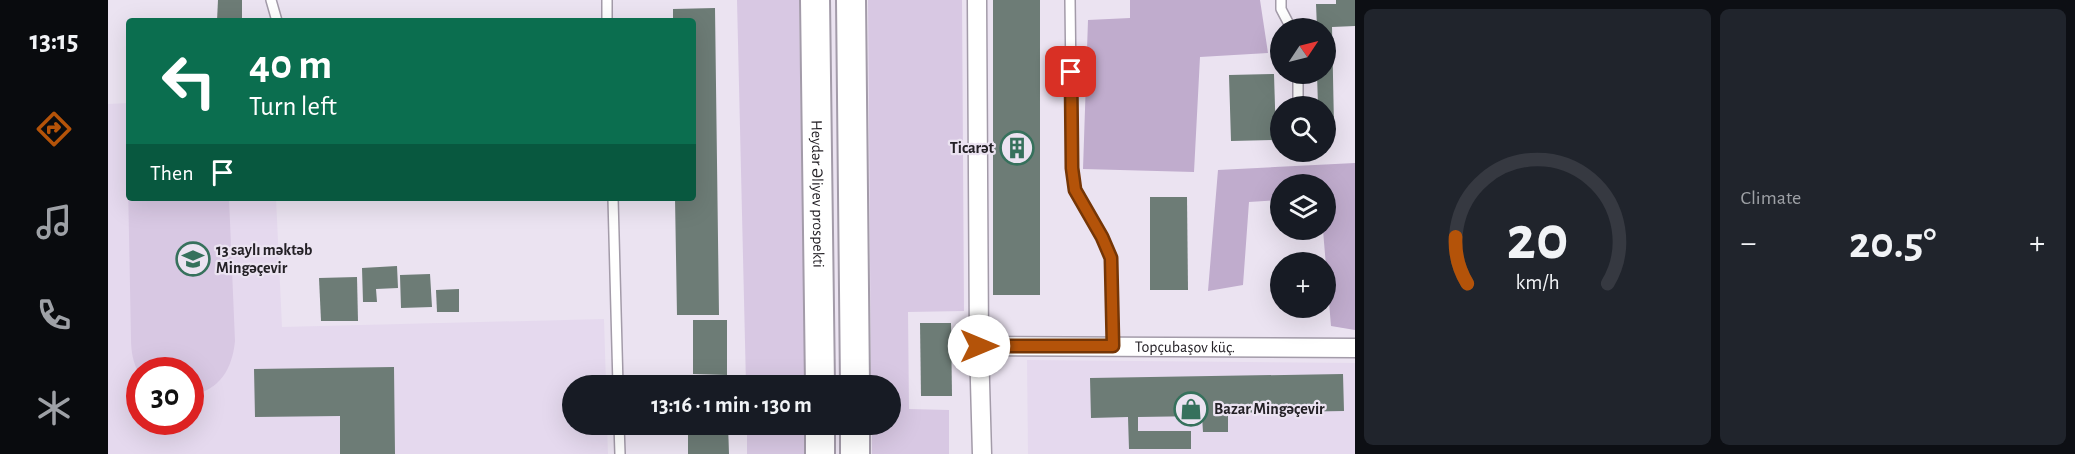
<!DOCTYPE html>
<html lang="en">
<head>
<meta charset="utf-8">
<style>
  body { margin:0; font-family:"Alegreya Sans",sans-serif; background:#20242c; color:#f1f3f6; height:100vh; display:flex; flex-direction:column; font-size:22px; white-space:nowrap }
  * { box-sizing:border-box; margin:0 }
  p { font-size:20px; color:#9ea1a6 }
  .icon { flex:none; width:33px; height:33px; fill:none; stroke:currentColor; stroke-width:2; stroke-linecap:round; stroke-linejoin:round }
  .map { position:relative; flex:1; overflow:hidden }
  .panel { display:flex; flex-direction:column; gap:9px; padding:9px; background:#0d0f14; width:720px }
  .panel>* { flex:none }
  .guide { position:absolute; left:18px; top:18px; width:570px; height:183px; border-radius:6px; box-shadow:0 6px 24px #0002; background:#0b6e4f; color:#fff; overflow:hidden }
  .needle { width:39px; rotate:55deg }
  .controls { position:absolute; left:1162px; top:18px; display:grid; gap:12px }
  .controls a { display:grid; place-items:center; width:66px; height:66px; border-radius:50%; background:#171b24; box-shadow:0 6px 24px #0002; font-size:30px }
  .speed { position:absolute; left:18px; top:357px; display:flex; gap:12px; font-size:30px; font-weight:700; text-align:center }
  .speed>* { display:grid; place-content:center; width:78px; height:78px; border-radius:50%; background:#171b24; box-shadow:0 6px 24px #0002; line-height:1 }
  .speed .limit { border:9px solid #d22; background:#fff; color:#111 }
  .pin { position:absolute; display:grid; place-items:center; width:51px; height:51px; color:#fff; margin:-26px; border-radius:12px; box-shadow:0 3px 9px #0006 }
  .me { position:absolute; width:66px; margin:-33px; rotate:90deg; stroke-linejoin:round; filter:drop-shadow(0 0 4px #0008) }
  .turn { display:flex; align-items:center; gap:21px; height:126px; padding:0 24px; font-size:27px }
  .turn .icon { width:78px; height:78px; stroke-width:2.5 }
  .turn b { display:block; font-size:42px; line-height:51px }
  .then { display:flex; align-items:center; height:57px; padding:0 24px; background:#0003; gap:12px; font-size:22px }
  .big { font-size:45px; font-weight:700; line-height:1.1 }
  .panel .tile { flex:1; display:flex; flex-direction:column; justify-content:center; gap:9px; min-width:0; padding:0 21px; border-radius:9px; background:#20242c }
  .panel .dial { align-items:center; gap:0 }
  .dial svg { height:156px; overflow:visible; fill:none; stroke:#363941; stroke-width:7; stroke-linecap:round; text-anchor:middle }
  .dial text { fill:#f1f3f6; stroke:none }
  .heat { display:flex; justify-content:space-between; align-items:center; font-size:33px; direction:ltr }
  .panel .tiles { flex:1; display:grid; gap:9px; grid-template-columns:repeat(2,1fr) }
  .trip { position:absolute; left:454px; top:375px; width:339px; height:60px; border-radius:30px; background:#171b24; box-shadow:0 6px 24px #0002; font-weight:700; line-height:60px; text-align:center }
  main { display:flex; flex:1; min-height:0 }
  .menu { display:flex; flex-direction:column; width:108px; justify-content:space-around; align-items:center; background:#090b0e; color:#9ea1a6 }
  .menu .icon { width:42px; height:42px }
  .menu .on { color:#b45309 }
  .menu b { font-size:27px; color:#f1f3f6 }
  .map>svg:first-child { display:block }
  .built { fill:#e5d9ee; fill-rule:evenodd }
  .green { fill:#d8c8e3 }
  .forest { fill:#c0accd }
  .building { fill:#6d7c76 }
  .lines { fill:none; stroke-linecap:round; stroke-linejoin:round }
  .lane-casing { stroke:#a39ba9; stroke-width:12 }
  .street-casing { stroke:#a39ba9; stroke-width:21 }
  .primary-casing { stroke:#a39ba9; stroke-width:32 }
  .lane { stroke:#fff; stroke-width:9 }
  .street { stroke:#fff; stroke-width:18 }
  .primary { stroke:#fff; stroke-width:28 }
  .route-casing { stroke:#753606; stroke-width:15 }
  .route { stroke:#b45309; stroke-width:10 }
  .labels { text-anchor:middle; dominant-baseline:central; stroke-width:4.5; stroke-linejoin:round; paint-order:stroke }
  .poi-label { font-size:16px; font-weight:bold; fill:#242126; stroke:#ebe3f1; text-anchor:start }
  .street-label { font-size:16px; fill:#242126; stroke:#ebe3f1 }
</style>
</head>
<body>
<main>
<nav class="menu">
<b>13:15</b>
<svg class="icon on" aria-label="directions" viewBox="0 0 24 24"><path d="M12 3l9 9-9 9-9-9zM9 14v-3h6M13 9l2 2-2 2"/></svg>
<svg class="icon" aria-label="music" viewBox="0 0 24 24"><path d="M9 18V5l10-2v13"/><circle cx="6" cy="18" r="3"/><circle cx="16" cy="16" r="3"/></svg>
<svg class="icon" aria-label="phone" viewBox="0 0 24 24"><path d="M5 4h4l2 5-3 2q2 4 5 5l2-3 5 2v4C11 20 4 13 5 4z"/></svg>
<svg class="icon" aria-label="climate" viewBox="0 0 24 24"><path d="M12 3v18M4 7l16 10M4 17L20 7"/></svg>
</nav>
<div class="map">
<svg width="1247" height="454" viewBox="0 0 1247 454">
  <rect width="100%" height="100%" fill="#ebe3f1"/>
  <g class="built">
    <path d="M21,103V198H168L174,327L496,319L498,385L465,386V424L499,425L500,454H0V104ZM32,370H82V422H32Z"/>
    <polygon points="919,360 1247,363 1247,454 920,454"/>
  </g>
  <g class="green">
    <polygon points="629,0 691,0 697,385 638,385"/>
    <polygon points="760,0 854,0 856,311 800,312 801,409 841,410 841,454 764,454 764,425 783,424 783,386 763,385"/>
    <path d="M21,180V198H121L127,341C124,370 112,389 83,396L82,370H32L31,374C25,362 23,352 23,338L20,184Z"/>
    <rect x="639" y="425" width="58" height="29"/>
  </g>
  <g class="forest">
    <polygon points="1022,0 1152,0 1160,53 1092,57 1086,172 975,169 980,20 1022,18"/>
    <polygon points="1247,163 1247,330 1223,326 1215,230 1218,230 1218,184 1173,184 1173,200 1141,202 1135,285 1100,291 1110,170"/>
  </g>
  <g class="building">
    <polygon points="110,0 134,0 134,21 109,21"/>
    <rect x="885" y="0" width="47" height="295"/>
    <polygon points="1228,0 1247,0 1247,26 1224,27 1226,126 1218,126 1218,106 1210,106 1209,74 1218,74 1218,28 1209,28 1208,4 1228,4"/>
    <polygon points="607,8 611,315 569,315 567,198 585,198 585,21 565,21 565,9"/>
    <polygon points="1166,74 1168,140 1123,141 1121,75"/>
    <polygon points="1042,197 1079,197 1080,290 1042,290"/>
    <polygon points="289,266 290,288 268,289 269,302 255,302 254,268"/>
    <polygon points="322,274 324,307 293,308 292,275"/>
    <polygon points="249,277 250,321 213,321 211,278"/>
    <polygon points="351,289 351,312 329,312 328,290"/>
    <polygon points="585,320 619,320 619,375 585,374"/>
    <polygon points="812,323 843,323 844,396 813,396"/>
    <polygon points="286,367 287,454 232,454 232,416 147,417 146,369"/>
    <polygon points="1235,374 1236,411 1120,413 1120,432 1095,432 1094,416 1030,417 1030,431 1083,431 1083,449 1021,449 1020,417 983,418 982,378"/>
    <polygon points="580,424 620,424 621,454 580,454"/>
  </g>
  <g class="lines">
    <defs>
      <g id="lane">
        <polyline points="163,0 169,21"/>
        <polyline points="499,0 499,21"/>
        <polyline points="962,0 964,168 967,190 994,237 1003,258 1005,346"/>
        <polyline points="1173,0 1173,9 1183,28"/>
        <polyline points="1190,74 1190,106"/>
        <polyline points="505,198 510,386"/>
        <polyline points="511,424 512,454"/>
      </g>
      <g id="street">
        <polyline points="869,0 871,346 874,454"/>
        <path id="s1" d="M871,346L1247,348"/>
      </g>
      <g id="primary">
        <path id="s2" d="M707,0L712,386"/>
        <polyline points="743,0 747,386"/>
        <polyline points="712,424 712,454"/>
        <polyline points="747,424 747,454"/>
      </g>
    </defs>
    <use href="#lane" class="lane-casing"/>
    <use href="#street" class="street-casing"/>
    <use href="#primary" class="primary-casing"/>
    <use href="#lane" class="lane"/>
    <use href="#street" class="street"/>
    <use href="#primary" class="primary"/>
  </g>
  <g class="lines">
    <defs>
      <polyline id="route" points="871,346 1005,346 1003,258 994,237 967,190 964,168 963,72"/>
    </defs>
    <use href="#route" class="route-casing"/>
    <use href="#route" class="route"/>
  </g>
  <defs>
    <symbol id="building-ring" viewBox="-11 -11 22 22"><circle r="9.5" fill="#ebe3f1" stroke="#36715c" stroke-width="1.5"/><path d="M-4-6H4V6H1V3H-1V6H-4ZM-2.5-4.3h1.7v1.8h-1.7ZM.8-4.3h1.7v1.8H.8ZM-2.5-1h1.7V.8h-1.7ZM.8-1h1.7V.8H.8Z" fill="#36715c"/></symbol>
    <symbol id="school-ring" viewBox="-11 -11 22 22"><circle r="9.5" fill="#ebe3f1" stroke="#36715c" stroke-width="1.5"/><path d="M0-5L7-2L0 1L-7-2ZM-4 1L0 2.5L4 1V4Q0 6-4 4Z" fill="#36715c"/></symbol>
    <symbol id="shop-ring" viewBox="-11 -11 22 22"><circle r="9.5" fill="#ebe3f1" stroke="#36715c" stroke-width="1.5"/><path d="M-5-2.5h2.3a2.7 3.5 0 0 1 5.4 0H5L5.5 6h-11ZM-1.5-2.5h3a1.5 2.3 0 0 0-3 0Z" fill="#36715c"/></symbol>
  </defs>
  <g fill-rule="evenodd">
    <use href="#building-ring" x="890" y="129" width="38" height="38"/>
    <use href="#school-ring" x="66" y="240" width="38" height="38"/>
    <use href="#shop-ring" x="1064" y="390" width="38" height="38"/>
  </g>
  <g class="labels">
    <g class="poi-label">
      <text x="886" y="148" text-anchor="end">Ticarət</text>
      <text x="108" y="250">13 saylı məktəb<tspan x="108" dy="18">Mingəçevir</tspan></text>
      <text x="1106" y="409">Bazar Mingəçevir</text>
    </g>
    <g class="street-label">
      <text stroke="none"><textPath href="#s2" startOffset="194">Heydər Əliyev prospekti</textPath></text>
      <text stroke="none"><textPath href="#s1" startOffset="206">Topçubaşov küç.</textPath></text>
    </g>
  </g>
</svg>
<div class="controls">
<a><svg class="needle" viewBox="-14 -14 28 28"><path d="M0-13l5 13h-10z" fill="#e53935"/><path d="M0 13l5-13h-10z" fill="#9ea1a6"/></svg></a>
<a><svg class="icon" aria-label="search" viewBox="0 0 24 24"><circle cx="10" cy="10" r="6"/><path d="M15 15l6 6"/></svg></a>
<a><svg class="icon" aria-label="layers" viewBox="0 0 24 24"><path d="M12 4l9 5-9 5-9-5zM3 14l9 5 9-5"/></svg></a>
<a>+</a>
</div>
<div class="speed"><div class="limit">30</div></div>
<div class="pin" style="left:963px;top:72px;background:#d93025"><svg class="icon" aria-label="arrive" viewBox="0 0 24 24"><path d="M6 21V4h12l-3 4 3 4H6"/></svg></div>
<svg class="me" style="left:871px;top:346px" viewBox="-20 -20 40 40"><circle r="19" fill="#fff"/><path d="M0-13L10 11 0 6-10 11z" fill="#b45309"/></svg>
<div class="trip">13:16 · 1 min · 130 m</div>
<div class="guide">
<div class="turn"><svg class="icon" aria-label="left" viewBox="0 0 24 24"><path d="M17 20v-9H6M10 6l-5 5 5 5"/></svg><div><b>40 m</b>Turn left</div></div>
<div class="then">Then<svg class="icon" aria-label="arrive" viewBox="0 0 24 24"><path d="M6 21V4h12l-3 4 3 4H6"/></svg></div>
</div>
</div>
<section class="panel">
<div class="tiles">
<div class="tile dial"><svg viewBox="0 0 100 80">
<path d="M14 69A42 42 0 1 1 86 69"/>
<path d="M14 69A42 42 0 0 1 8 45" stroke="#b45309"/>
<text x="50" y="56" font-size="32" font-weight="700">20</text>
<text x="50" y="72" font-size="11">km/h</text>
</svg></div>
<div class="tile"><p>Climate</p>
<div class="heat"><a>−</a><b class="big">20.5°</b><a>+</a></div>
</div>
</div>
</section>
</main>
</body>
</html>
